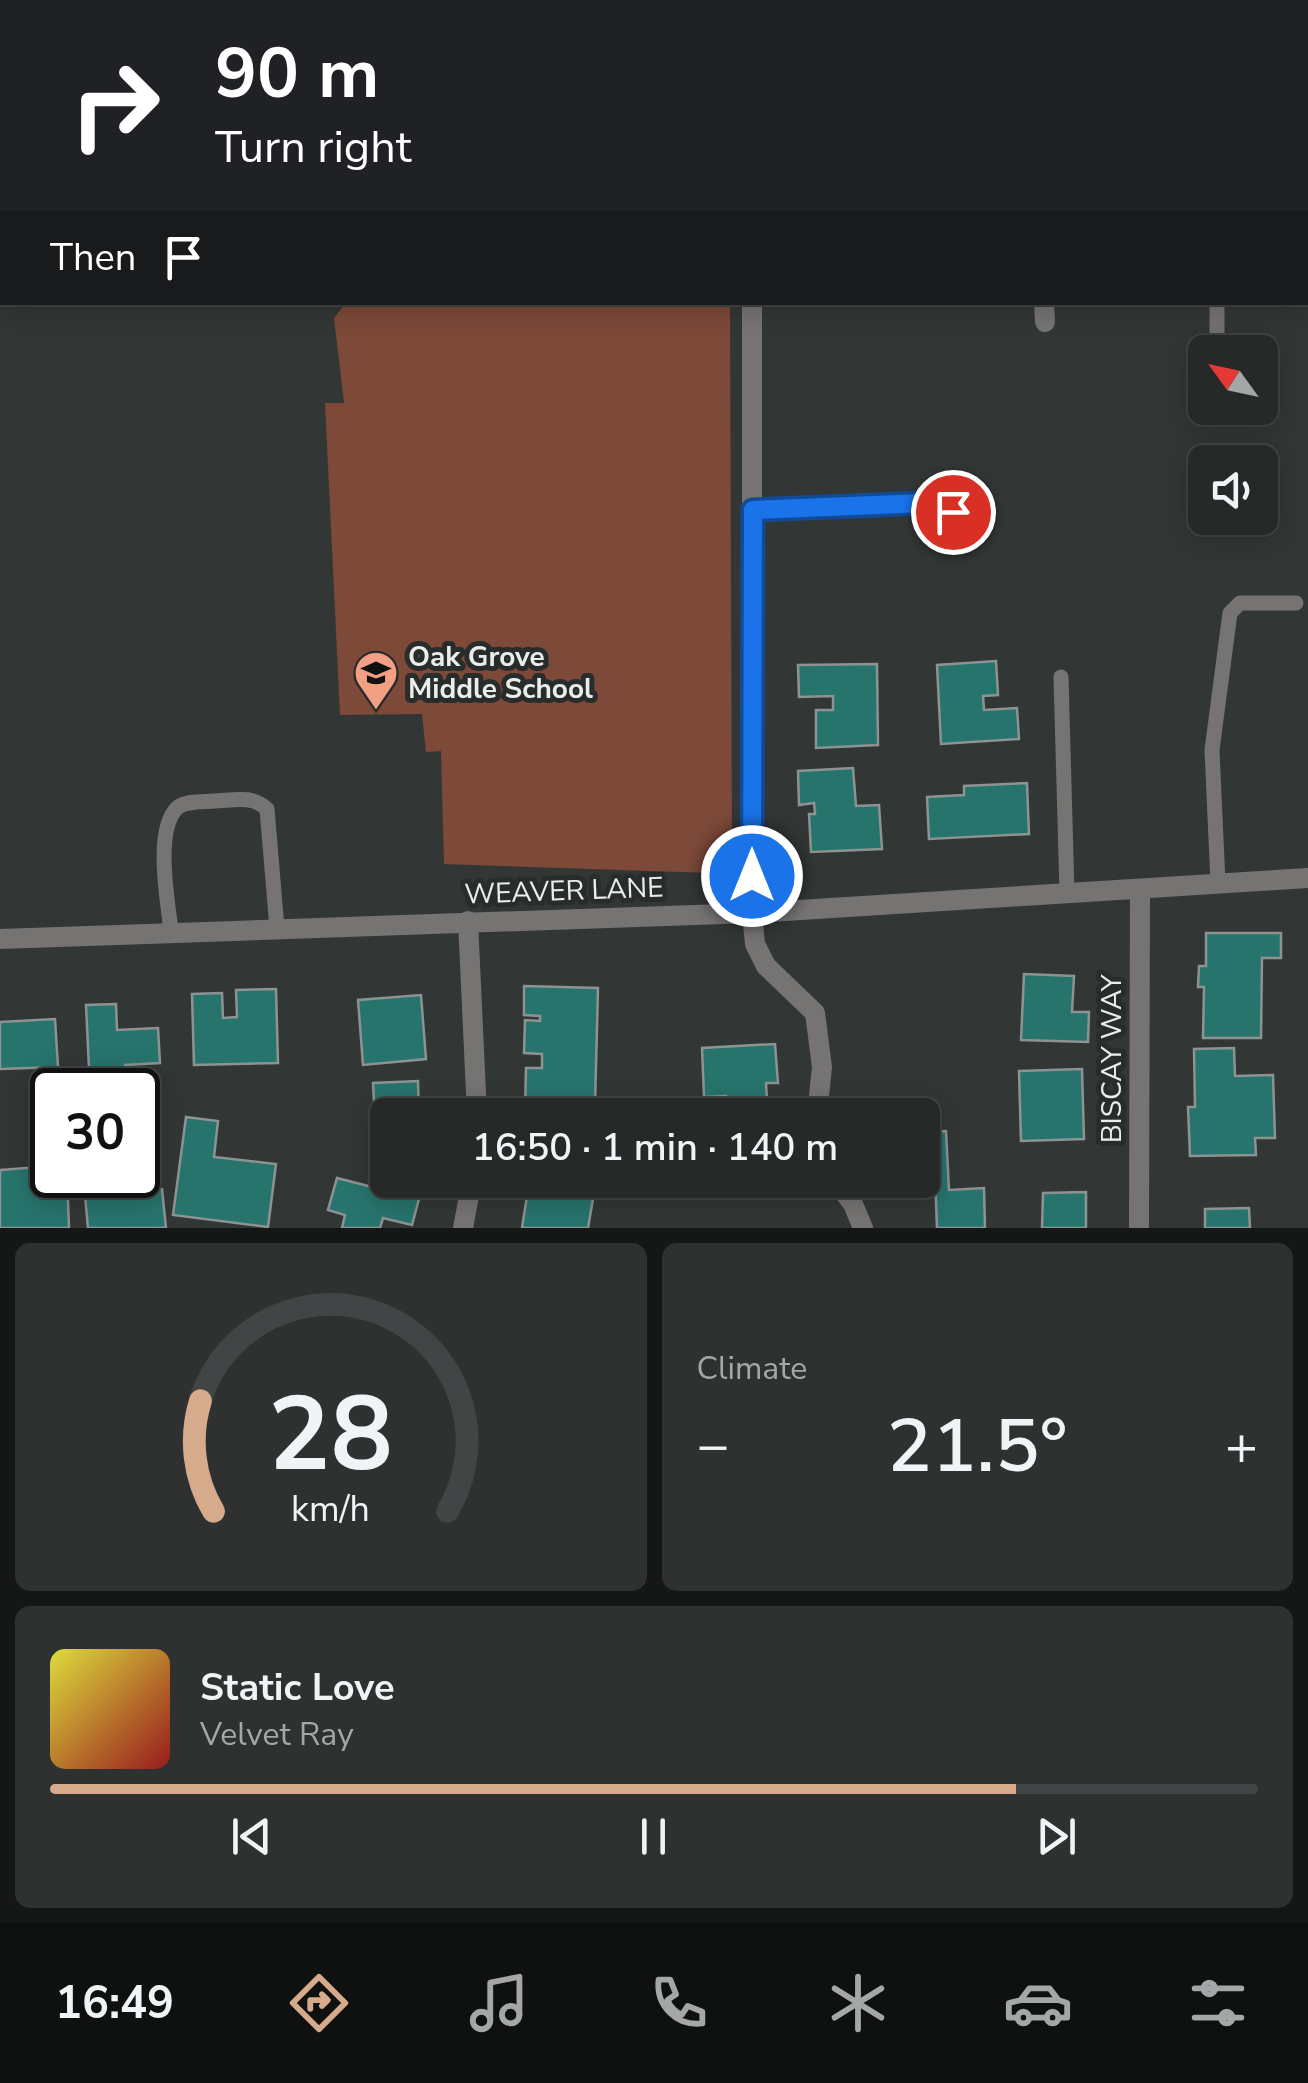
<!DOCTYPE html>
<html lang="en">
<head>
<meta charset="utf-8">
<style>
  body { margin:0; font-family:"Nunito Sans",sans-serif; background:#2e3130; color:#f1f3f6; height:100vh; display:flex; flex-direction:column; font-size:38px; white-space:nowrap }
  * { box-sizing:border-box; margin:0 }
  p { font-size:32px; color:#a4a6a8 }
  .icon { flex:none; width:55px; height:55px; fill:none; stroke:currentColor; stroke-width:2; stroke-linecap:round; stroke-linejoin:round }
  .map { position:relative; height:1228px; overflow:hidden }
  .drawer { display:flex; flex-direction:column; gap:15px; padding:15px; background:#151716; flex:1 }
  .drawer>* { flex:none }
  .hud { position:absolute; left:0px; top:0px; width:1310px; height:305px; box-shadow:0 5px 25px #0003,0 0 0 2px #424545; background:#202124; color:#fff; overflow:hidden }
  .needle { width:65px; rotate:303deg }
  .buttons { position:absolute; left:1188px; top:335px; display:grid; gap:20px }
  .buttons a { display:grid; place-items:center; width:90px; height:90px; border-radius:15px; background:#262928; box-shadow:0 5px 25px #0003,0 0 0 2px #424545; font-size:50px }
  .speed { position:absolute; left:30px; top:1068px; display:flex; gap:20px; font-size:50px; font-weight:700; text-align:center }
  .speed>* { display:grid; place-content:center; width:130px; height:130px; border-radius:50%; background:#262928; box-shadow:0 5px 25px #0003,0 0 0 2px #424545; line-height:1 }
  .speed .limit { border:5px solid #111; border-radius:15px; background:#fff; color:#111 }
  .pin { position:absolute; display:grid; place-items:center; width:85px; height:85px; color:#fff; margin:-42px; border:5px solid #fff; border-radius:50%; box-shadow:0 2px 10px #0007 }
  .me { position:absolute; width:110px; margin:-55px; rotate:0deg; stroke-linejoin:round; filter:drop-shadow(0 0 8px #0008) }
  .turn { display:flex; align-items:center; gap:35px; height:210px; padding:0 50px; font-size:45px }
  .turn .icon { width:130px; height:130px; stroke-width:2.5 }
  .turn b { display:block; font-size:70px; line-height:85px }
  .then { display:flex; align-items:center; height:95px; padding:0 50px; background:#0003; gap:20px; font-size:38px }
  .big { font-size:75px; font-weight:600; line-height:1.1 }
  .drawer .tile { flex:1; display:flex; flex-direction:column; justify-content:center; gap:15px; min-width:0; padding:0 35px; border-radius:15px; background:#2e3130 }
  .drawer .dial { align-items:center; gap:0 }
  .dial svg { height:260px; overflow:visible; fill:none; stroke:#424545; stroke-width:7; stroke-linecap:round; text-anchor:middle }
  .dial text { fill:#f1f3f6; stroke:none }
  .song { display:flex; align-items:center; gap:30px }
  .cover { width:120px; height:120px; border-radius:15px; background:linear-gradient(135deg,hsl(60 70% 55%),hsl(0 70% 35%)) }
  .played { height:10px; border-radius:5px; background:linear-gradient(90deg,#d6ab8b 80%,#424545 80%) }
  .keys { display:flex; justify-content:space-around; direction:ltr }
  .heat { display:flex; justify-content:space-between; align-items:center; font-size:55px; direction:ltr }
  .drawer .tiles { flex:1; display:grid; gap:15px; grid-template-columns:1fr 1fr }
  .tile:last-child { grid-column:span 2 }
  .trip { position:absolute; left:370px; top:1098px; width:570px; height:100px; border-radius:15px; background:#262928; box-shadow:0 5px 25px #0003,0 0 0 2px #424545; font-weight:600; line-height:100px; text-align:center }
  .dock { display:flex; height:160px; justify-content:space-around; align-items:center; background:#0f1010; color:#a4a6a8 }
  .dock .icon { width:70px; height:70px }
  .dock .active { color:#d6ab8b }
  .dock b { font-size:45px; color:#f1f3f6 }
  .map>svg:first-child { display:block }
  .green { fill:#7d4939 }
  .building { fill:#27746d; stroke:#8d9292; stroke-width:2.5 }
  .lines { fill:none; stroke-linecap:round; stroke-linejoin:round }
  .service { stroke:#767473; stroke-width:15 }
  .minor { stroke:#767473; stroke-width:20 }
  .route-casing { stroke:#114b97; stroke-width:25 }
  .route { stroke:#1a73e8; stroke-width:18 }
  .labels { text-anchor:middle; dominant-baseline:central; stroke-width:10; stroke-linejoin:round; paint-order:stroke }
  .poi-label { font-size:28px; font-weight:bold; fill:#eaedec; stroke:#282d2c; text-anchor:start }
  .street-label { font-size:28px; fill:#eaedec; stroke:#282d2c }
</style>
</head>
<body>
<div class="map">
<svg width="1308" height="1228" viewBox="0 0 1308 1228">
  <rect width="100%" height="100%" fill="#323736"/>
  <polygon class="green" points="346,303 730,303 732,856 710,873 444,864 441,751 426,752 422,714 340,715 325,403 344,403 334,318"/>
  <g class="building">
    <polygon points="996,661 998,695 983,696 984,710 1017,708 1019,739 941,744 937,665"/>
    <polygon points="877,664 878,745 816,748 816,710 833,710 833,696 799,697 798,665"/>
    <polygon points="853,768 856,806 879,805 882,849 811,852 809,814 815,814 814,803 799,805 798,771"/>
    <polygon points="1027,783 1029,834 929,839 927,797 964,795 964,786"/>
    <polygon points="1206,933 1281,933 1281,958 1262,958 1261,1038 1203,1038 1204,987 1198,987 1199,966 1206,966"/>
    <polygon points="1024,974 1074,976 1072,1012 1089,1012 1088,1042 1021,1040"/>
    <polygon points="524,986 598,988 595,1106 581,1106 581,1115 525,1111 526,1068 542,1068 542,1054 524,1053 525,1020 540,1021 540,1016 524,1015"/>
    <polygon points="276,989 278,1063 194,1065 192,994 222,993 223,1018 237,1017 236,990"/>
    <polygon points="421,995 426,1059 363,1065 358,1000"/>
    <polygon points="116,1004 117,1030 158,1028 160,1063 125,1065 126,1090 90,1090 86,1005"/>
    <polygon points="55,1019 58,1067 0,1069 0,1022"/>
    <polygon points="775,1044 778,1083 766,1083 768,1115 727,1115 726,1096 704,1097 702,1048"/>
    <polygon points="1234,1048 1235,1076 1273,1075 1275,1138 1255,1138 1256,1155 1190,1156 1188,1107 1195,1107 1194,1049"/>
    <polygon points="1082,1069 1084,1139 1021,1141 1019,1071"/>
    <polygon points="418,1081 419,1115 388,1115 388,1159 377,1159 373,1083"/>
    <polygon points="186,1117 218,1121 214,1157 276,1164 268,1227 173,1215"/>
    <polygon points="946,1131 949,1190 984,1188 985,1228 937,1228 935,1175 922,1176 922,1132"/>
    <polygon points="52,1166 52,1175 67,1175 69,1228 0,1228 0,1170"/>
    <polygon points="337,1178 419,1199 412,1225 383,1218 380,1228 342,1228 345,1215 328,1210"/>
    <polygon points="529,1183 594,1193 588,1228 522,1228"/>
    <polygon points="162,1189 166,1228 88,1228 85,1196"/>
    <polygon points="1086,1192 1086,1228 1042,1228 1043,1193"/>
    <polygon points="1249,1208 1250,1228 1205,1228 1205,1209"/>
  </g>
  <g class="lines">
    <g class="service">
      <polyline points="1217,302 1217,352"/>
      <polyline points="753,510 924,503 983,522"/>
      <polyline points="1061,677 1067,893"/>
      <polyline points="1218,883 1212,750 1230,613 1240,603 1296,603"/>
      <path d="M171,931C168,902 154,831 177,808C186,800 204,802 215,801C234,800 253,795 267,809L277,928"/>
    </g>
    <g class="minor">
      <polyline points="747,0 747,2"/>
      <polyline points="370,2 370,0"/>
      <polyline points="0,91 2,91"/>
      <polyline points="752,302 752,913 755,944 766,966 815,1013 822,1067 817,1115"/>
      <polyline points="1044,302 1045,322"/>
      <polyline points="468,921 477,1115"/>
      <polyline points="0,939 752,913 1308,878"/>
      <polyline points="835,1180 853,1204 863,1228"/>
      <polyline points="463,1228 472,1180"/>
      <polyline points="1139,1228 1140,889"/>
    </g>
  </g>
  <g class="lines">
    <defs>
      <polyline id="route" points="752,876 753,510 924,503 953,512"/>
    </defs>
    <use href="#route" class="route-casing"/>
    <use href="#route" class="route"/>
  </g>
  <defs>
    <symbol id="school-pin" viewBox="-11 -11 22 30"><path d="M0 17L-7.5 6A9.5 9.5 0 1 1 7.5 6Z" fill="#f39f84" stroke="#282d2c"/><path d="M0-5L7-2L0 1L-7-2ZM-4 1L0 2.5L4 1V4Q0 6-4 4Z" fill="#111"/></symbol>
  </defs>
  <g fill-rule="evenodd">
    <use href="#school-pin" x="351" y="648" width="50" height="68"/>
  </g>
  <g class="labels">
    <g class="poi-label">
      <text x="408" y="657">Oak Grove<tspan x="408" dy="32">Middle School</tspan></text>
    </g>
    <g class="street-label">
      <text transform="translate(564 891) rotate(-2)">WEAVER LANE</text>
      <text transform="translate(1112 1059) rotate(-90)">BISCAY WAY</text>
    </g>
  </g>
</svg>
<div class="buttons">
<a><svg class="needle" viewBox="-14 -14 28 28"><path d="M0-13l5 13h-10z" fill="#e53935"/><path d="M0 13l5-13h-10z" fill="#a4a6a8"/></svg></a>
<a><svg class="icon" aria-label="sound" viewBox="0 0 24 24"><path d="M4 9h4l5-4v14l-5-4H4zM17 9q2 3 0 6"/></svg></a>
</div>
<div class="speed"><div class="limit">30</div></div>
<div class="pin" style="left:953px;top:512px;background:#d93025"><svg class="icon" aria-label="arrive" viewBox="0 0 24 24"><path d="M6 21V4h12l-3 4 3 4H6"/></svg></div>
<svg class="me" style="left:752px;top:876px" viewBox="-20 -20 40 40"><circle r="17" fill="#1a73e8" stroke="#fff" stroke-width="3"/><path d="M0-11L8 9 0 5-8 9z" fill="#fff"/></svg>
<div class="trip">16:50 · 1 min · 140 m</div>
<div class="hud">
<div class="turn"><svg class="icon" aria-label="right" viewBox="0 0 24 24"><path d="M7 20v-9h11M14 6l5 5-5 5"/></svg><div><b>90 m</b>Turn right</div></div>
<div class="then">Then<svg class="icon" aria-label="arrive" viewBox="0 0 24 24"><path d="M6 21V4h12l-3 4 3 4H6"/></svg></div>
</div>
</div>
<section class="drawer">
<div class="tiles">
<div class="tile dial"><svg viewBox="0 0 100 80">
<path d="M14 69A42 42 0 1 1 86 69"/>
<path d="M14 69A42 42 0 0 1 10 35" stroke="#d6ab8b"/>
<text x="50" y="56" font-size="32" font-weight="700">28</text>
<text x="50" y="72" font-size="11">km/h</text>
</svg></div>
<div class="tile"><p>Climate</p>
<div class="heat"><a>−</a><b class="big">21.5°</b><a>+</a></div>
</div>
<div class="tile">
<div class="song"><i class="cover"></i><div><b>Static Love</b><p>Velvet Ray</p></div></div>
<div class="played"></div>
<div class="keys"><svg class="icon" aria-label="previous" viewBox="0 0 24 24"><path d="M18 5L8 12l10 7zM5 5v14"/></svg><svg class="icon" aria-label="pause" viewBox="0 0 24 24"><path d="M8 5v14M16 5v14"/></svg><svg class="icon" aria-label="next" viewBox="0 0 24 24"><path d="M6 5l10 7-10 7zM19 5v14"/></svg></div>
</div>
</div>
</section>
<nav class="dock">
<b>16:49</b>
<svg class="icon active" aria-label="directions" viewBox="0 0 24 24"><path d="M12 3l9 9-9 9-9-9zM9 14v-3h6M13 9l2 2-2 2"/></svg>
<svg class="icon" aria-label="music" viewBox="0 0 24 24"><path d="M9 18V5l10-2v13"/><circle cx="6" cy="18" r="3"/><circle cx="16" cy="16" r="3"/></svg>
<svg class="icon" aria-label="phone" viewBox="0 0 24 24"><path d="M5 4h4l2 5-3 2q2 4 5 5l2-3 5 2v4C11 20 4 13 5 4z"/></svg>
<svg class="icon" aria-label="climate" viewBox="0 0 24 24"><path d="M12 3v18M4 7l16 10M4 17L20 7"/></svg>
<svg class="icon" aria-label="car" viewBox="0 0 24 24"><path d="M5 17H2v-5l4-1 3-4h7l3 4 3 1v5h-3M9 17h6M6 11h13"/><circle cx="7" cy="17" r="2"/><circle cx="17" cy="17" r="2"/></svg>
<svg class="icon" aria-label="filters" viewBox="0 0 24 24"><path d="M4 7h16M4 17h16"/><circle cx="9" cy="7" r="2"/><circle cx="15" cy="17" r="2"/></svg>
</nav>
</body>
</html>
